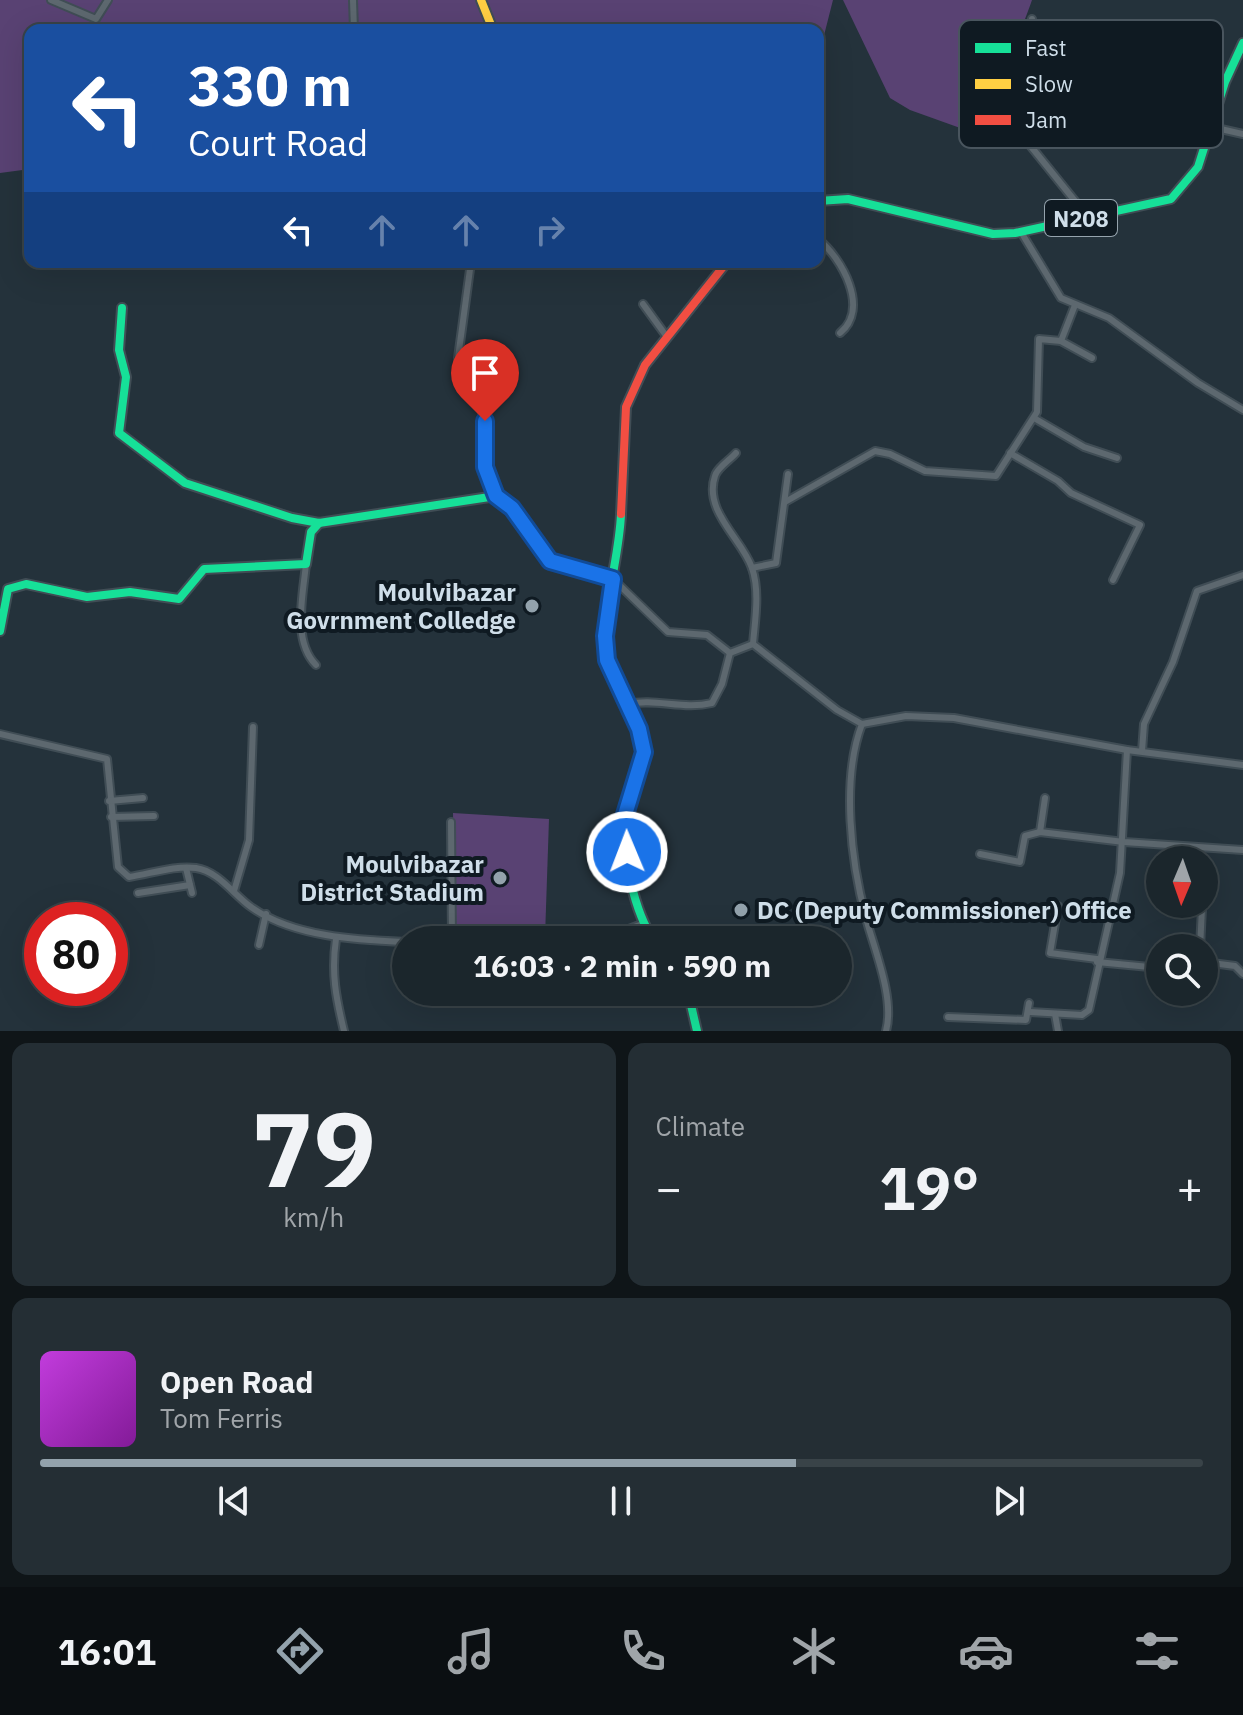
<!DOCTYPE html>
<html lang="en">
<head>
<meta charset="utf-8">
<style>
  body { margin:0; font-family:"IBM Plex Sans",sans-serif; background:#242e34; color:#f1f3f6; height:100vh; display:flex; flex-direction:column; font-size:30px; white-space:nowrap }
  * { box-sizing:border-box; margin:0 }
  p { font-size:26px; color:#a0a5a9 }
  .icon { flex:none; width:44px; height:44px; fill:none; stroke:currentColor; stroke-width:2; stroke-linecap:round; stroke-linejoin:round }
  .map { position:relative; height:1031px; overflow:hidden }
  .sheet { display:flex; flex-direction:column; gap:12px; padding:12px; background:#0f1518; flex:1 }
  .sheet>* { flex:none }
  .top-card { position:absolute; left:24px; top:24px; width:800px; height:244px; border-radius:16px; box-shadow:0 8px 32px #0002,0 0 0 2px #394348; background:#1a4fa0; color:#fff; overflow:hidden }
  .needle { width:52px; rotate:182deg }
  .tools { position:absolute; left:1146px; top:846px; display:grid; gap:16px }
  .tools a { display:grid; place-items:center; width:72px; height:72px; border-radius:50%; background:#1b262c; box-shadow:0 8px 32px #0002,0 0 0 2px #394348; font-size:40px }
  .speed { position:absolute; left:24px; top:902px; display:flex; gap:16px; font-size:40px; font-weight:700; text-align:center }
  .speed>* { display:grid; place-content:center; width:104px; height:104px; border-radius:50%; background:#1b262c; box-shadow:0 8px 32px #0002,0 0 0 2px #394348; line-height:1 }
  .speed .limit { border:12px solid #d22; background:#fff; color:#111 }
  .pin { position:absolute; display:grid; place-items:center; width:68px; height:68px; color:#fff; margin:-82px -34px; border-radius:50% 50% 50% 0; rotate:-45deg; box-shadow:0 0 8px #0007 }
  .pin .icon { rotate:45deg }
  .me { position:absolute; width:88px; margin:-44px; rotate:359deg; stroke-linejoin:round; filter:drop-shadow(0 0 6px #0008) }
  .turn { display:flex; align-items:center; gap:28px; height:168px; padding:0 32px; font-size:36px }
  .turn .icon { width:104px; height:104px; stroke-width:2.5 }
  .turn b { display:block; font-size:56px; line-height:68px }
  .lanes { display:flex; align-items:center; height:76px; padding:0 32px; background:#0003; justify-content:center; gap:40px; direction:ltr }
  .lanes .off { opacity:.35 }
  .big { font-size:60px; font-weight:700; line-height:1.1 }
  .sheet .widget { flex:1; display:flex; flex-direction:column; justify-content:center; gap:12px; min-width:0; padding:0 28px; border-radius:16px; background:#242e34 }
  .sheet .dial { align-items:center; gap:0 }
  .dial b { font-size:104px; line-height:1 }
  .song { display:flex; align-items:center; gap:24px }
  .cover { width:96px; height:96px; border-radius:12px; background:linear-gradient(135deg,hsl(290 70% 55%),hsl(290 70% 35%)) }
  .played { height:8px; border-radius:4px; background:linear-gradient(90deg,#93a2ac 65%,#394348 65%) }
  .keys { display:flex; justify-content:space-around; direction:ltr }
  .heat { display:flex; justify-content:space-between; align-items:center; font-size:44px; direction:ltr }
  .sheet .tiles { flex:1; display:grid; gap:12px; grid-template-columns:1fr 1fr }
  .widget:last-child { grid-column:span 2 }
  .trip { position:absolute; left:392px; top:926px; width:460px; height:80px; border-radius:40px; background:#1b262c; box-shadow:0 8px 32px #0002,0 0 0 2px #394348; font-weight:700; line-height:80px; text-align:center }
  .tabs { display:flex; height:128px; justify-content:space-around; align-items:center; background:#0b0f12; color:#a0a5a9 }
  .tabs .icon { width:56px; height:56px }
  .tabs .on { color:#93a2ac }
  .tabs b { font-size:36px; color:#f1f3f6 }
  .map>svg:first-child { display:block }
  .green { fill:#594273 }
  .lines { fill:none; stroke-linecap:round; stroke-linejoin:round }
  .street-casing { stroke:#404d55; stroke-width:10 }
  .fast-casing { stroke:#404d55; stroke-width:12 }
  .slow-casing { stroke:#404d55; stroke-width:12 }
  .jam-casing { stroke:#404d55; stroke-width:12 }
  .street { stroke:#5d686f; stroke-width:6 }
  .fast { stroke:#16e098; stroke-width:8 }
  .slow { stroke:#ffcf43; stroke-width:8 }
  .jam { stroke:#f24e42; stroke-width:8 }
  .route-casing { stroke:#114b97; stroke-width:20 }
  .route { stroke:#1a73e8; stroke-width:14 }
  .poi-dot { fill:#93a2ac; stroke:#0f1a22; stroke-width:3 }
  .labels { text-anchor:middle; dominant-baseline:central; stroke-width:8; stroke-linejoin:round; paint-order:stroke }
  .shield { fill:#0f1a22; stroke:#95a3ad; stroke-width:2 }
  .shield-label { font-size:22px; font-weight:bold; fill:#cfdee9 }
  .poi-label { font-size:24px; font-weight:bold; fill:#cfdee9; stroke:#0f1a22; text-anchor:end }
  .key { fill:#0f1a22; stroke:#49555e; stroke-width:2 }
  .key-label { font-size:22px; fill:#cfdee9 }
</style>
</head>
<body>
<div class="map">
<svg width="1243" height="1031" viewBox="0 0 1243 1031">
  <rect width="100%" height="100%" fill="#24323b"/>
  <g class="green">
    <polygon points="0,0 833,0 818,59 818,30 30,30 30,169 0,173"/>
    <path d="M843,0H1032C1021,31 1014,53 981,66L977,117L973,125L963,129L910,110L890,98Z"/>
    <polygon points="453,813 549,819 545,937 455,938"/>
  </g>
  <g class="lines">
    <defs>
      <g id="street">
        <polyline points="51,0 96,19 108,0"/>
        <polyline points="353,0 354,30"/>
        <polyline points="1032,19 1029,72 1019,127 1029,144 1079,206 1077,219"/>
        <polyline points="1212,127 1243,134"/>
        <polyline points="1021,232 1061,298 1109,318 1198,383 1243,410"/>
        <path d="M818,239C842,258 870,309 840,333"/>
        <polyline points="471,262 458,358 482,402 485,467 491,490 512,508 550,561 613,579 668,632 707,635 730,653"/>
        <polyline points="643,304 667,337"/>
        <polyline points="1061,341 1075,305"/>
        <polyline points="1034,418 1084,447 1117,458"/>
        <path d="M736,453C730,460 717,468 715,476C703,511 742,539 752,568C760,591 755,620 753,644L837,710L862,724C841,779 851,862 866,918C874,949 895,998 886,1031"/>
        <polyline points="1010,453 1058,481 1071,493 1140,525 1113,580"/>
        <polyline points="785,502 875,451 890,454 925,471 996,476 1037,412 1039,339 1061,341 1092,358"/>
        <path d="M306,564C303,595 292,641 316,665"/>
        <polyline points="752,568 776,563 788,474"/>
        <path d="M628,704C656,698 683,710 712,703L722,684L730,653L753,644"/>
        <polyline points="862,724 906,716 954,718 1127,750 1243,765"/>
        <path d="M0,734L107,759L118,867L129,877C150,874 175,865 196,868C218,871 234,895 251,907C293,937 357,940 406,942"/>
        <polyline points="1142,751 1144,724 1173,662 1197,591 1243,575"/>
        <polyline points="109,801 143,798"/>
        <polyline points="111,817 154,816"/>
        <polyline points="451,822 452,940"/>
        <polyline points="1040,832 1045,798"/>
        <polyline points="980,854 1020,862 1025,836 1040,832 1124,842 1243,850"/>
        <polyline points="186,868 192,893"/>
        <polyline points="234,891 249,840 253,727"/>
        <polyline points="138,893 190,885"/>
        <polyline points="1058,906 1050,953 1097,959"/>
        <path d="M336,939C331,973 336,998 344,1031"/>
        <polyline points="578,940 613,935 642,924"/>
        <polyline points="259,945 266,914"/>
        <polyline points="1200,948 1202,908"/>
        <polyline points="1097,962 1160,968"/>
        <polyline points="1204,962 1235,966 1243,974"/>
        <polyline points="1030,1012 1082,1015 1089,1010 1120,873 1127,750"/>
        <polyline points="1055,1014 1058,1031"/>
        <polyline points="948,1017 1026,1020 1029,1003"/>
      </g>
      <g id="fast">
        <polyline points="818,201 848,199 993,234 1015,233 1171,199 1198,167 1225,82 1243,43"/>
        <polyline points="122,308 119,350 126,377 119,433 185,483 292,518 319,523 496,496"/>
        <path d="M621,514C619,566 596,621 611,673C618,699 645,723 644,752C643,773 627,795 624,817C620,848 635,915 654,940"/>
        <polyline points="0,631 8,589 26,584 87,597 130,592 179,599 204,569 306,564 311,532 319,523"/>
        <polyline points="688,992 697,1031"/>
      </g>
      <polyline id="slow" points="481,0 493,30"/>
      <polyline id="jam" points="621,514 626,407 645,365 727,262"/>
    </defs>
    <use href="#street" class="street-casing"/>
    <use href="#fast" class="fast-casing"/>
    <use href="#slow" class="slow-casing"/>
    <use href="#jam" class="jam-casing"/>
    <use href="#street" class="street"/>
    <use href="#fast" class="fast"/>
    <use href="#slow" class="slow"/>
    <use href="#jam" class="jam"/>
  </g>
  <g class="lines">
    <defs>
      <polyline id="route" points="485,421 485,467 496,496 512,508 550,561 613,579 605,636 607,660 639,729 644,752 624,818 627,852"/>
    </defs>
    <use href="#route" class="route-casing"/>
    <use href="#route" class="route"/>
  </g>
  <g class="poi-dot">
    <circle cx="532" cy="606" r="8"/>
    <circle cx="500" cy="878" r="8"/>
    <circle cx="741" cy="910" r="8"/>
  </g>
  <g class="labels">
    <rect class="shield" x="1045" y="200" width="72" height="36" rx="6"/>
    <g class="shield-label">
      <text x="1081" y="218">N208</text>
    </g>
    <g class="poi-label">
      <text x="516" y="592">Moulvibazar<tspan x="516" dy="28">Govrnment Colledge</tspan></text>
      <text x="484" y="864">Moulvibazar<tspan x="484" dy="28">District Stadium</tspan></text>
      <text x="757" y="910" text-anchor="start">DC (Deputy Commissioner) Office</text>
    </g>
  </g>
  <rect x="959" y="20" width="264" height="128" rx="12" class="key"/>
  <rect x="975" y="43" width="36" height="10" fill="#16e098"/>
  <rect x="975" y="79" width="36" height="10" fill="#ffcf43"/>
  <rect x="975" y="115" width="36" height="10" fill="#f24e42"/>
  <g class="key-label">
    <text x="1025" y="56">Fast</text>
    <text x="1025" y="92">Slow</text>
    <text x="1025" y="128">Jam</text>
  </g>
</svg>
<div class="tools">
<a><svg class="needle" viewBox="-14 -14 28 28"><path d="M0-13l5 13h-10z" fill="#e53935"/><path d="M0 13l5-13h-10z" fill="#a0a5a9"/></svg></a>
<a><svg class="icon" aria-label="search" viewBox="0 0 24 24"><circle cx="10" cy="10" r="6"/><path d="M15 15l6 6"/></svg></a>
</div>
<div class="speed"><div class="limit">80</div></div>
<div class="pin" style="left:485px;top:421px;background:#d93025"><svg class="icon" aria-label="arrive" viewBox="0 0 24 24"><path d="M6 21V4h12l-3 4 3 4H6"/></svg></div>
<svg class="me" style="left:627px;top:852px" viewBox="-20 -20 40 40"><circle r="17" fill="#1a73e8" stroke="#fff" stroke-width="3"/><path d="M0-11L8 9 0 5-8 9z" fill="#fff"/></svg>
<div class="trip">16:03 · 2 min · 590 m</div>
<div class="top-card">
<div class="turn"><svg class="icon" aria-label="left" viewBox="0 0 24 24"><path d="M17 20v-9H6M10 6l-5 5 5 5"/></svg><div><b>330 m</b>Court Road</div></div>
<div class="lanes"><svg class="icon" aria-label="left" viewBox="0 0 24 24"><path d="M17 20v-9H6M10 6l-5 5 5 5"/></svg><svg class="icon off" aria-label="ahead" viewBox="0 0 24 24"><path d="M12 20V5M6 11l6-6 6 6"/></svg><svg class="icon off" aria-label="ahead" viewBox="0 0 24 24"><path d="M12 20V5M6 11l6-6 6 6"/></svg><svg class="icon off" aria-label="right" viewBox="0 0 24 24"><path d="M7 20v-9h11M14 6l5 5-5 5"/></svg></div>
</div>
</div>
<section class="sheet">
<div class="tiles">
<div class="widget dial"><b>79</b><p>km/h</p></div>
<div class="widget"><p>Climate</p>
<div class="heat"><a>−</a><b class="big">19°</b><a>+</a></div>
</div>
<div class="widget">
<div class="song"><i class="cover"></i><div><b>Open Road</b><p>Tom Ferris</p></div></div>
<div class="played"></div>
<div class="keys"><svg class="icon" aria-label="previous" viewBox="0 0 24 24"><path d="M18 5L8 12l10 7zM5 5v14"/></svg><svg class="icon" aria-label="pause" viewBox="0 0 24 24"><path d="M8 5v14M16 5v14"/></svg><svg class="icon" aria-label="next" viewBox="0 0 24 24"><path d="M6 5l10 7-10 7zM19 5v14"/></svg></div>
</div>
</div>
</section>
<nav class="tabs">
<b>16:01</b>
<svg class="icon on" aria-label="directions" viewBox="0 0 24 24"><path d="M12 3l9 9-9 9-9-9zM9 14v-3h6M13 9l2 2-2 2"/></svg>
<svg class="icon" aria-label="music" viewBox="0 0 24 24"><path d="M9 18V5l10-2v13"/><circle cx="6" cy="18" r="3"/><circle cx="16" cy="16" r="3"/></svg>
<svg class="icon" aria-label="phone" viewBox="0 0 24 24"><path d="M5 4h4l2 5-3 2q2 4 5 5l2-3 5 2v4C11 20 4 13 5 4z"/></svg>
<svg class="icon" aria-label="climate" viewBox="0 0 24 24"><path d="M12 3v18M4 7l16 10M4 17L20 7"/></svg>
<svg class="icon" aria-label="car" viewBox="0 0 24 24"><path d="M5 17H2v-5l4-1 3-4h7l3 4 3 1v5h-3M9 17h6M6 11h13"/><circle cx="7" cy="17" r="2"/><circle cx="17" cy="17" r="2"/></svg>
<svg class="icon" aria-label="filters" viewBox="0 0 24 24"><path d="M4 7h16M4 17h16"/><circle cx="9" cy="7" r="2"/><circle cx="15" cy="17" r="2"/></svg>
</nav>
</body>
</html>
